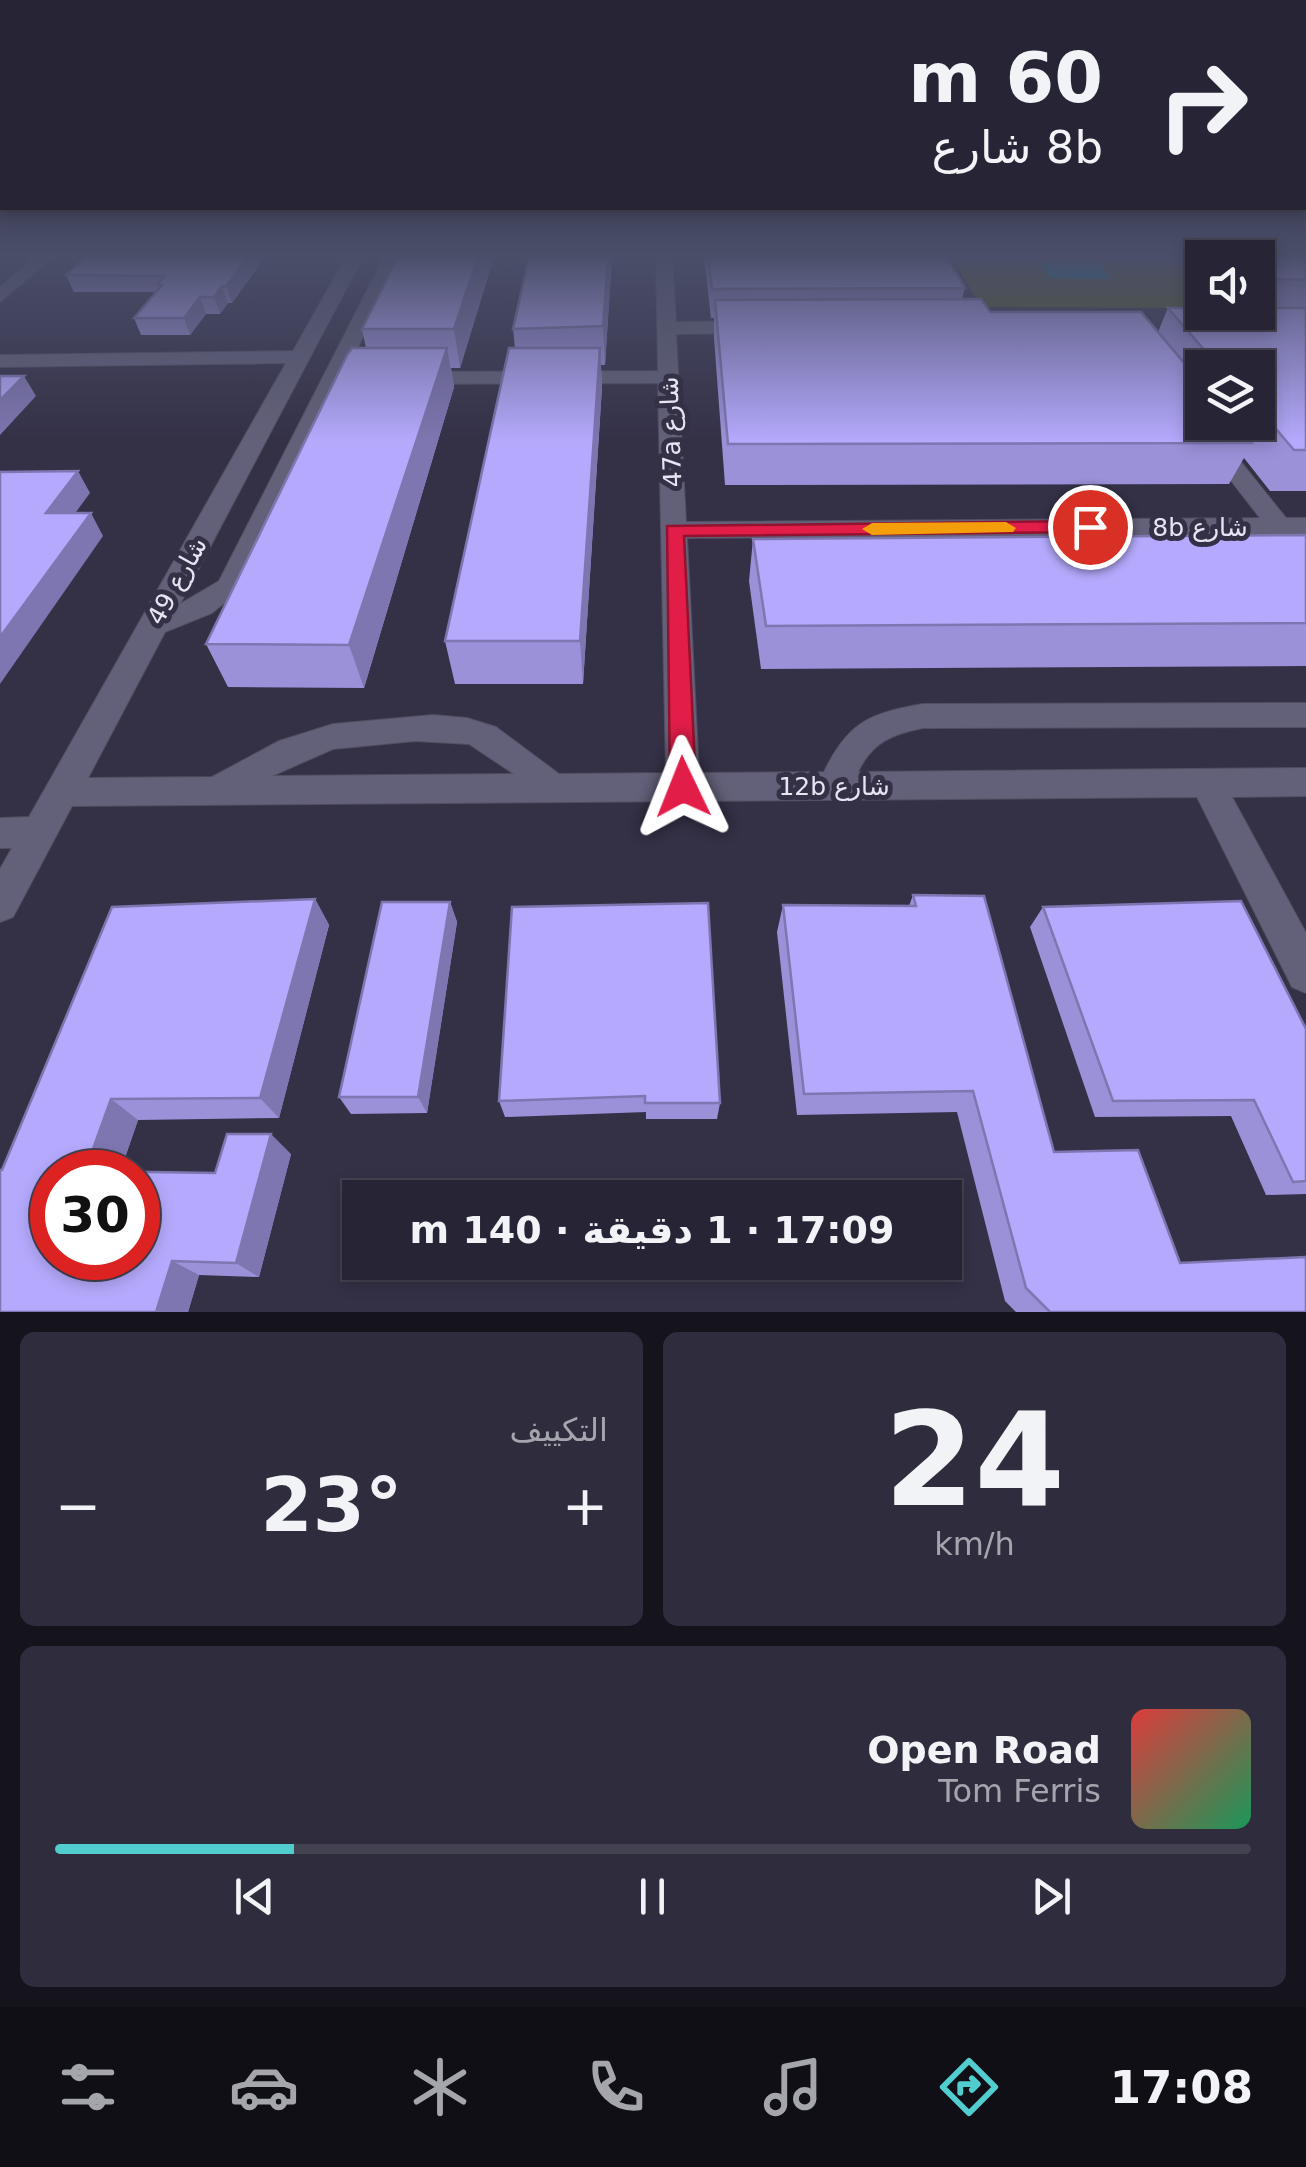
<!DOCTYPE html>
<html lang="ar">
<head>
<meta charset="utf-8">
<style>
  body { margin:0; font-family:"DejaVu Sans","Noto Sans Arabic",sans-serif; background:#2f2d3d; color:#f1f3f6; direction:rtl; height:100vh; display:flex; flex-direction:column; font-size:38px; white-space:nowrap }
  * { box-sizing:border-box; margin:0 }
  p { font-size:32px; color:#a4a5ad }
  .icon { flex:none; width:55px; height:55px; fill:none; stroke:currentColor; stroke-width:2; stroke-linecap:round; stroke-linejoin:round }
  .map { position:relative; height:1312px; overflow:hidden; direction:ltr }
  .drawer { display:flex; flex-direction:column; gap:20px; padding:20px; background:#15141d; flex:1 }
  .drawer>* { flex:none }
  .guide { position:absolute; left:0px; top:0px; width:1308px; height:210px; box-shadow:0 5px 15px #0003,0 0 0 2px #434250; direction:rtl; background:#272535; color:#f1f3f6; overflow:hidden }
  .buttons { position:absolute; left:1185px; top:240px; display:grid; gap:20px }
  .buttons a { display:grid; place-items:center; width:90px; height:90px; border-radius:0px; background:#272535; box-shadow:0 5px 15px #0003,0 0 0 2px #434250; font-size:50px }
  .speed { position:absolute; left:30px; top:1150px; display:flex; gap:20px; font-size:50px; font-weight:700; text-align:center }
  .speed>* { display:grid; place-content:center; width:130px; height:130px; border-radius:50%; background:#272535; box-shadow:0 5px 15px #0003,0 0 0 2px #434250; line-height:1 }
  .speed .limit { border:15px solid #d22; background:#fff; color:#111 }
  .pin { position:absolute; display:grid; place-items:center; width:85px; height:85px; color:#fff; margin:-42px; border:5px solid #fff; border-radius:50%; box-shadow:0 2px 10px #0007 }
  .me { position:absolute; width:110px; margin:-55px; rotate:358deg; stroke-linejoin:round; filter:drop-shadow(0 0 8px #0008) }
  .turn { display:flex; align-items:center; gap:35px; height:210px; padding:0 40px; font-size:45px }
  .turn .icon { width:130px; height:130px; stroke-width:2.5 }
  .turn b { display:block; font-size:70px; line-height:85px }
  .big { font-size:75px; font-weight:600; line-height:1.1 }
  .drawer .card { flex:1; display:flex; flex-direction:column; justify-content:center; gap:15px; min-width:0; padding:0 35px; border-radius:15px; background:#2f2d3d }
  .drawer .dial { align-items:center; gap:0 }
  .dial b { font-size:130px; line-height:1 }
  .song { display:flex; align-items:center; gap:30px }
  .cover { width:120px; height:120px; border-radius:15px; background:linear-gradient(135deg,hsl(0 70% 55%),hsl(150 70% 35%)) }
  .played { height:10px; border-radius:5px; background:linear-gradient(90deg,#52cdcf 20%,#434250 20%) }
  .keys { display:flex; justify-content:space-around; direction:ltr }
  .heat { display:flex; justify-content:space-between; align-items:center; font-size:55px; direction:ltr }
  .drawer .tiles { flex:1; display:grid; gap:20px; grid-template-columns:1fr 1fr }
  .card:last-child { grid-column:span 2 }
  .trip { position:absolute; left:342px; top:1180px; width:620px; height:100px; border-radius:0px; background:#272535; box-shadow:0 5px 15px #0003,0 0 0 2px #434250; font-weight:600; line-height:100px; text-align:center; direction:rtl }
  .tab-bar { display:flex; height:160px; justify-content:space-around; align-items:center; background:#100f15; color:#a4a5ad }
  .tab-bar .icon { width:70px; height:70px }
  .tab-bar .on { color:#52cdcf }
  .tab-bar b { font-size:45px; color:#f1f3f6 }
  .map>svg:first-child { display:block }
  .green { fill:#505a1a }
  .water { fill:#00838a }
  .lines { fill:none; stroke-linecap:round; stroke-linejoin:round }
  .minor-casing { stroke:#504e60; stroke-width:2 }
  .minor { fill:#636179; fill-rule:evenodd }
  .wall { fill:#9b91d9; fill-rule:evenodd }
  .shaded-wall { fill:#7e76b0 }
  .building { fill:#b4a9fc; stroke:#7e76b0; stroke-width:2.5; fill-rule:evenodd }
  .route { fill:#e11d48; stroke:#92132f; stroke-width:2.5 }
  .slow { fill:#f59e0b }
  .labels { text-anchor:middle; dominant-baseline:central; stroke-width:10; stroke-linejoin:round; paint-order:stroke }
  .street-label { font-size:25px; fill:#e6e5f3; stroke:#343147 }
</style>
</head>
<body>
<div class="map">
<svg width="1306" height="1312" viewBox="0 0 1306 1312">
  <rect width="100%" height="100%" fill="#343147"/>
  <polygon class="green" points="952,257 1173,257 1202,287 1202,308 981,307"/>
  <polygon class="water" points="1074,262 1098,262 1112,279 1050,278 1039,263"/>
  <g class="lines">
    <defs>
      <g id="minor">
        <polygon points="35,257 53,257 0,302 0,287"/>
        <path d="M346,257H363L180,604L219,581L384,257H401L244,587L212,613L165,632L88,778L212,777L279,741L333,724L433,715L467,718L496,727L559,774L666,773L658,383L412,384L402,378L412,372L658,371L656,257H672L676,322L754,321L764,327L754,333L676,334L686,522L1260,518L1201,442L1213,435L1221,437L1286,518H1306V534L687,538L699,773L824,772C848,722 870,713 923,704L1306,703V727L923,728C893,734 872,742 858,772L1306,768V796L1232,797L1306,933V993L1292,987L1197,797L72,806L13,917L0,922V869L12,848H0V818L29,817L286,363L0,367V355L293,351ZM415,741L469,744L514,774L272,776L333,749Z"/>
        <polygon points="1179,257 1197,257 1202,263 1202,278 1196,277"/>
      </g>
    </defs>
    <use href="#minor" class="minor-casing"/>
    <use href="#minor" class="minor"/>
  </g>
  <g class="wall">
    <polygon points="265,257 232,303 228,303 220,314 206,314 190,335 141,335 134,318 156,292 74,292 66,275"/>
    <polygon points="398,257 494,257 460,368 451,368 454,387 364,688 228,687 206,644 366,348 362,329"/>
    <polygon points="612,257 605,365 601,365 602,387 583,684 455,684 445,641 515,348 513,329"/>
    <path d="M704,257H947L965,288L962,299L990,312L1158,332L1168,308L1258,312V258H1202V261L1201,257H1306V491H1270L1244,458L1229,484L725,485L714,338V318H711ZM1202,368H1258V422H1202Z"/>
    <polygon points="1306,535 1306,666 761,669 749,581 753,539"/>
    <polygon points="913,895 1054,1152 1180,1263 1306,1312 1016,1312 1005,1301 957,1112 797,1115 777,932 783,905 909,906"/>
    <polygon points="315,899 329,925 279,1118 138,1120 120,1172 215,1173 291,1154 259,1277 199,1275 188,1312 0,1312 2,1170"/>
    <polygon points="450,902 457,922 427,1113 351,1114 339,1097"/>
    <polygon points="512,907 720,1103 717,1119 646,1119 646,1112 505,1117 499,1101"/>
    <polygon points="1043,907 1306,1029 1306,1194 1266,1195 1231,1116 1095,1117 1030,927"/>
  </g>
  <g class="shaded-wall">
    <polygon points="248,257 265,257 232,303 226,286"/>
    <polygon points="478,257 494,257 460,368 454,329"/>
    <polygon points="608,257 612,257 605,365 603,326"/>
    <polygon points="222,286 228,303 220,314 214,297"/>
    <polygon points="200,297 206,314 190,335 184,318"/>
    <polygon points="447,348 454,387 364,688 349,645"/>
    <polygon points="600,348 602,387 583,684 580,641"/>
    <polygon points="24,376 36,396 0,435 0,400"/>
    <polygon points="78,471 90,493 59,535 46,513"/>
    <polygon points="91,513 103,536 0,684 0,637"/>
    <polygon points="315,899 329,925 279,1118 260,1098"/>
    <polygon points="450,902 457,922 427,1113 418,1097"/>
    <polygon points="111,1099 138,1120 120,1172 85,1171"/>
    <polygon points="271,1134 291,1154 259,1277 236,1263"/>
    <polygon points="172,1261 199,1275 188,1312 156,1312"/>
  </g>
  <g class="building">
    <polygon points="86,257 248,257 226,286 222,286 214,297 200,297 184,318 134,318 162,285 157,285 165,276 66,275"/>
    <polygon points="398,257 478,257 454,329 362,329"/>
    <polygon points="529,257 608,257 603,326 513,329"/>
    <polygon points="708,257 947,257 965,288 712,289"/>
    <polygon points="1306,257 1306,280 1277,279 1258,263 1258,258 1250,257"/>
    <polygon points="981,299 990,312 1141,312 1202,384 1202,422 1235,422 1252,443 728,444 715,300"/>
    <polygon points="1168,308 1202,308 1202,312 1258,312 1258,308 1306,308 1306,450 1294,450 1258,408 1258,368 1220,368"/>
    <polygon points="352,348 447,348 349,645 206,644 347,355"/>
    <polygon points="509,348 600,348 580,641 445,641"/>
    <polygon points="0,376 24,376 0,400"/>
    <polygon points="78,471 46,513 91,513 0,637 0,472"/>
    <polygon points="1306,535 1306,623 766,626 753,539"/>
    <polygon points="913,895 984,896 1054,1152 1138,1150 1180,1263 1306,1257 1306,1312 1050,1312 1026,1288 973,1091 804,1094 783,905 916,906"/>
    <path d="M315,899L260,1098L111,1099L85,1171L215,1173L227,1134H271L236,1263L172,1261L156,1312H0V1170H2L112,907ZM52,1172H138V1258H52Z"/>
    <polygon points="1241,901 1306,1029 1306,1181 1293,1182 1254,1100 1113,1101 1043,907"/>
    <polygon points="382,902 450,902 418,1097 339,1097"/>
    <polygon points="708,903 720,1103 645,1103 645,1096 499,1101 512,907"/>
  </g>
  <linearGradient id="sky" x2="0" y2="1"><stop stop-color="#1d1b27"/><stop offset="0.58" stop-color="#4a4e69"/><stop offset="1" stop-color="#4a4e69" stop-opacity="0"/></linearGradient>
  <rect width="1306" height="441" fill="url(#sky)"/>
  <polygon class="route" points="1090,521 1100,527 1097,532 684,536 696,787 692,795 683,798 674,795 670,787 667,526"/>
  <polygon class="slow" points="1006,522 1016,528 1013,532 872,535 862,529 872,523"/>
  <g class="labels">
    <g class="street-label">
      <text transform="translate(671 432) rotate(-92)">47a شارع</text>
      <text x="1200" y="527">8b شارع</text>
      <text transform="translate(177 581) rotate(-61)">شارع 49</text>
      <text x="834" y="786">12b شارع</text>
    </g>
  </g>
</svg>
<div class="buttons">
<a><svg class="icon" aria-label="sound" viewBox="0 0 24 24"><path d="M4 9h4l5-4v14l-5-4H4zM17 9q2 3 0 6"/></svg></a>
<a><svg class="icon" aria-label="layers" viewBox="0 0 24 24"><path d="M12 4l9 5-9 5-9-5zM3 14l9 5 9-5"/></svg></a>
</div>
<div class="speed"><div class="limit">30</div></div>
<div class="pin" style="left:1090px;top:527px;background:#d93025"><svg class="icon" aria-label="arrive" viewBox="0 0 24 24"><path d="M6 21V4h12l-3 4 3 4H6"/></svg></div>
<svg class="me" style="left:683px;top:787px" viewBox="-20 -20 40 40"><path d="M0-17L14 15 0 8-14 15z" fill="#e11d48" stroke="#fff" stroke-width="4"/></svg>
<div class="trip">17:09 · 1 دقيقة · 140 m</div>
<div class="guide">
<div class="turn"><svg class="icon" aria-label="right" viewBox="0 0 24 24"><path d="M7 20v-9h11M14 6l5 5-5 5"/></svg><div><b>60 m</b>8b شارع</div></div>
</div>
</div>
<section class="drawer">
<div class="tiles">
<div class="card dial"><b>24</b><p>km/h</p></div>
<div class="card"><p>التكييف</p>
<div class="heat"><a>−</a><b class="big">23°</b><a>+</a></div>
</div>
<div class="card">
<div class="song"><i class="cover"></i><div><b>Open Road</b><p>Tom Ferris</p></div></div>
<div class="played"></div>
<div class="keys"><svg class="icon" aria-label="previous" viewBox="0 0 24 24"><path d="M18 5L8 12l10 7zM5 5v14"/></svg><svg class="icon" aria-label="pause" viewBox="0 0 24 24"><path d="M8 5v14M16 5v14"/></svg><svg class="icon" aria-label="next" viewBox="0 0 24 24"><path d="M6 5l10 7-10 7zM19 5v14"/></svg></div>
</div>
</div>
</section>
<nav class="tab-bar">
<b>17:08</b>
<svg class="icon on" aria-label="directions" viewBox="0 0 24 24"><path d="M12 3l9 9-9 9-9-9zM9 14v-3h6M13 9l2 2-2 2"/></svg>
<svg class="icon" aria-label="music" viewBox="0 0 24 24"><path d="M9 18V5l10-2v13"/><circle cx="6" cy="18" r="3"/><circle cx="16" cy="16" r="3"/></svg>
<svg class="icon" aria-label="phone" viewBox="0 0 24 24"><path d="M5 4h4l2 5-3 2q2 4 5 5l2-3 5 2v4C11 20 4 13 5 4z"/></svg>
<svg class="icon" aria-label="climate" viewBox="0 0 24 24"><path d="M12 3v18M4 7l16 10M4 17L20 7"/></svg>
<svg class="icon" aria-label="car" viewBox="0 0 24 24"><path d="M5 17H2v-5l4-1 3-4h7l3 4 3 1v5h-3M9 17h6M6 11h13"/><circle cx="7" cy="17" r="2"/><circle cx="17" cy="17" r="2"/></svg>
<svg class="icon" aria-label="filters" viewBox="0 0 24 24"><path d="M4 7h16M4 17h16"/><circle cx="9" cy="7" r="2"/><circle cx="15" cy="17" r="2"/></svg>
</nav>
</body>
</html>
